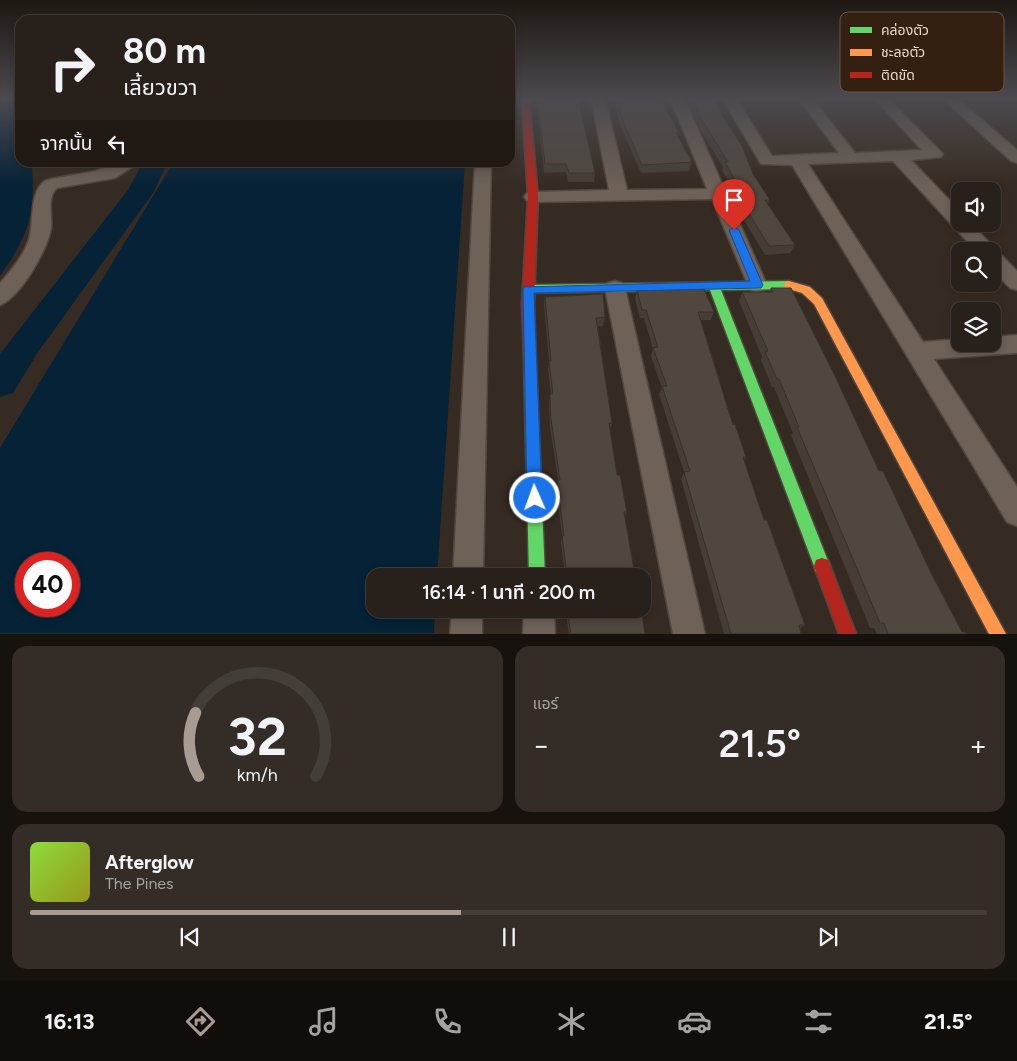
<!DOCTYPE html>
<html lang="th">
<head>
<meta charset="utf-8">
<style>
  body { margin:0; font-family:Figtree,"Noto Sans Thai",sans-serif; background:#342d27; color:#f1f3f6; height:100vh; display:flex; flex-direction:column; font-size:19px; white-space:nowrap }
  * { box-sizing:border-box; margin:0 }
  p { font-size:16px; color:#a5a3a2 }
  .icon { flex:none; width:28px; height:28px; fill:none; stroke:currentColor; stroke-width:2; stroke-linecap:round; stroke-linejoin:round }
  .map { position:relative; height:634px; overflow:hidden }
  .drawer { display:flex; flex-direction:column; gap:12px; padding:12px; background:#16120e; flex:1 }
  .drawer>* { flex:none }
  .hud { position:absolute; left:15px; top:15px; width:500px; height:152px; border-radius:15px; box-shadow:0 2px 8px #0003,0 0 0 1px #443e39; background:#28201a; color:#f1f3f6; overflow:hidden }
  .buttons { position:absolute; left:951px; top:182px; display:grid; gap:10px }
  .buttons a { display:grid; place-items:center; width:50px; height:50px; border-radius:10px; background:#28201a; box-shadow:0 2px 8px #0003,0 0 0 1px #443e39; font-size:25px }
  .speed { position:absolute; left:15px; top:552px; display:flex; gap:10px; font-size:25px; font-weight:700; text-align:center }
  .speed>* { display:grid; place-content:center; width:65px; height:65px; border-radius:50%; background:#28201a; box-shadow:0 2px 8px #0003,0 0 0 1px #443e39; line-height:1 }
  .speed .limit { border:8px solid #d22; background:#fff; color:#111 }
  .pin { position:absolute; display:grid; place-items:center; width:42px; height:42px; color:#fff; margin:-51px -21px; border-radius:50% 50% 50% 0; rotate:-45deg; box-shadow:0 0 5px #0007 }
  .pin .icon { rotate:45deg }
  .me { position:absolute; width:55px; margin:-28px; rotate:358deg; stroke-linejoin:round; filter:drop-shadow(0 0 4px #0008) }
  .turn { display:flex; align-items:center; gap:18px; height:105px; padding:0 25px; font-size:22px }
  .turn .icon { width:65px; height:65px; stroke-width:2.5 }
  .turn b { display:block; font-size:35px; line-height:42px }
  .then { display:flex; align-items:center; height:48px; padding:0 25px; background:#0003; gap:10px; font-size:19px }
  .big { font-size:38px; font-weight:600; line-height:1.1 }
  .drawer .card { flex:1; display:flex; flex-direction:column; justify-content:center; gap:8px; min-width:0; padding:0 18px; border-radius:15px; background:#342d27 }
  .drawer .dial { align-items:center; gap:0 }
  .dial svg { height:130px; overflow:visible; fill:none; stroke:#443e39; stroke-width:7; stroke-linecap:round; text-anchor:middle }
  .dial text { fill:#f1f3f6; stroke:none }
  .song { display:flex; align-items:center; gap:15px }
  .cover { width:60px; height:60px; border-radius:8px; background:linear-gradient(135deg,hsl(90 70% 55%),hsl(60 70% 35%)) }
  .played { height:5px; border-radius:2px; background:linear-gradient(90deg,#a89b92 45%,#443e39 45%) }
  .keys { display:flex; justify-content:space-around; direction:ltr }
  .heat { display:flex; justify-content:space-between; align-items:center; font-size:28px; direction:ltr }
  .drawer .tiles { flex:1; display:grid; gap:12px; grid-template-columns:1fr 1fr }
  .card:last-child { grid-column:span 2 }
  .trip { position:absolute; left:366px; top:568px; width:285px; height:50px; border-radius:15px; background:#28201a; box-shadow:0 2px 8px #0003,0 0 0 1px #443e39; font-weight:600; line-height:50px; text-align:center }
  .tab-bar { display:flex; height:80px; justify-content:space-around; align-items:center; background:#100d0a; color:#a5a3a2 }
  .tab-bar .icon { width:35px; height:35px }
  .tab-bar .on { color:#a89b92 }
  .tab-bar b { font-size:22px; color:#f1f3f6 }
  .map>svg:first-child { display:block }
  .water { fill:#052236; fill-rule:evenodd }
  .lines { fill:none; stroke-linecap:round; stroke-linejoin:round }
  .river { fill:#052236; fill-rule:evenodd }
  .street-casing { stroke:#50473f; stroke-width:3 }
  .fast-casing { stroke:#50473f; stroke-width:3 }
  .slow-casing { stroke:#50473f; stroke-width:3 }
  .jam-casing { stroke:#50473f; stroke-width:3 }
  .street { fill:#6d6158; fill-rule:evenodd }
  .fast { fill:#63d668; fill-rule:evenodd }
  .slow { fill:#ff974d; fill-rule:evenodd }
  .jam { fill:#b3261e; fill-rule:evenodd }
  .wall { fill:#453d36 }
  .building { fill:#50473f; stroke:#38322c }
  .route { fill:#1a73e8; stroke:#114b97 }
  .key { fill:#332010; stroke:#685749; stroke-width:1 }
  .key-label { font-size:14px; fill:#e5d8ce }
</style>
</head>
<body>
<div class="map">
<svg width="1017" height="634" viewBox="0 0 1017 634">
  <rect width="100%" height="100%" fill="#362b22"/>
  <g class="water">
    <path d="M0,98H20V162L32,163C35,215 30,233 0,276Z"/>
    <path d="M173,163H465L437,576H375V609H435L434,633H0V448ZM26,564H69V606H26Z"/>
  </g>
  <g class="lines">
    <polygon class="river" points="143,162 168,162 153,193 38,352 13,393 0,397 0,354 128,190"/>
    <defs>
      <g id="street">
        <polygon points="591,98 605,98 627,190 707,189 670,98 684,98 767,285 764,290 757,292 750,290 712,199 533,202 527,201 524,197 527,193 533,192 609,190"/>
        <path d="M722,98H736L772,156L839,153L798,98H812L855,153L922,150L874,98H888L943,154L941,157L911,160L960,211V224H971C987,240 1001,255 1017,271V290L1010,288L992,270V251H976L893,161L808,164L923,342L960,339V344H992V337L1017,335V353L934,359L1017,487V526L1007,522L792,165L761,164Z"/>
        <polygon points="942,98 957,98 1017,150 1017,163 1011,161"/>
        <path d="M119,162H140L115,178L57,188C46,198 53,216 51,229C47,250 20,298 0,305V283C11,271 22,258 28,242C35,225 28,192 45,181C51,178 60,178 67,176C85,173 102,171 119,162Z"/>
        <polygon points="475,162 491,162 483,576 453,576"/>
        <polygon points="615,281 622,283 625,288 705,634 673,634 605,288 608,283"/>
        <polygon points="452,609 482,609 482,634 450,634"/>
        <polygon points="524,609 554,609 555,634 523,634"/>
      </g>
      <g id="fast">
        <polygon points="789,281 794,285 789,289 721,290 830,566 828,572 822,574 816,572 814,566 710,290 528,293 523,289 528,285"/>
        <polygon points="530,357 534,359 536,362 545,576 529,576 524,362 526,359"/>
      </g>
      <polygon id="slow" points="789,281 810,287 822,298 1006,634 989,634 814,304 802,293 785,288 784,285 785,282"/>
      <g id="jam">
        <polygon points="522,98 529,98 538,197 534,303 536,362 534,365 530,367 526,365 524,362 522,303 528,197"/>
        <polygon points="822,558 828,560 856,634 839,634 814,566 816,560"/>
      </g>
    </defs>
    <use href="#street" class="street-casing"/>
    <use href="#fast" class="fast-casing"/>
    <use href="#slow" class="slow-casing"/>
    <use href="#jam" class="jam-casing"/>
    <use href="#street" class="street"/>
    <use href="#fast" class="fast"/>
    <use href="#slow" class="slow"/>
    <use href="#jam" class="jam"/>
  </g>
  <g class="wall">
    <polygon points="536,98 578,98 595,173 594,182 568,182 566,172 544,173"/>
    <polygon points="613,98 660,98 679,133 678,137 692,162 689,171 641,173 622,129 618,118 618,114"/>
    <polygon points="686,98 713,98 723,114 722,116 753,174 770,200 768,205 795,245 790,253 765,255 742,217 745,212 722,170 723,167 699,128"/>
    <polygon points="771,288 879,471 962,632 966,634 877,634 874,628 870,628 791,435 793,433 774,387 772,387 761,360 762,357 739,301 742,292 769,292"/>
    <polygon points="637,290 714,312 711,320 701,320 733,425 746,457 744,460 764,520 805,625 800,628 801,634 724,634 681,479 684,472 659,394 662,388 651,356 653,349 644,318 640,318 635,299"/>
    <polygon points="545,297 605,317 603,326 598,326 612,423 610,430 617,475 627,512 625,517 635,576 565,576 561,543 562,536 556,487 557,480 558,480 550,427 549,402 550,394 551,394 548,370 549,361 544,305"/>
    <polygon points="565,609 641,609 645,634 569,634"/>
  </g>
  <g class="building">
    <polygon points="537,98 578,98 595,173 569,173 566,164 545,164"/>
    <polygon points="617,98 660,98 679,133 676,133 692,162 642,165 623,121 619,110 621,110"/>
    <polygon points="691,98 713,98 723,114 721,114 742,146 753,174 770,200 765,200 795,245 769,246 746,209 751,209 725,162 728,162 702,120"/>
    <polygon points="771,288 791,288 835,376 879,471 883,471 932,575 962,632 965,632 966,634 888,634 884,623 880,623 797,427 799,427 779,379 777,379 765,352 768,351 742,292 773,292"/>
    <polygon points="704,289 714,312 698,312 733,425 735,424 746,457 743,457 764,520 767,520 805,625 799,625 801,634 731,634 684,472 690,471 662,386 667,386 653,348 658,347 646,310 642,310 637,290"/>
    <polygon points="603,294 605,317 596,318 612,423 609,423 617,475 620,475 627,512 624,512 635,576 567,576 562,536 564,536 557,480 560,480 551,419 550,394 553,394 549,361 551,361 545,297"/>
    <polygon points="567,609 641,609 645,634 571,634"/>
  </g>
  <linearGradient id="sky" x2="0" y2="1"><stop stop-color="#1e1813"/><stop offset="0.53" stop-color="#4c4a4f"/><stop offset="1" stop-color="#4c4a4f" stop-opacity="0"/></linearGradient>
  <rect width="1017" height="186" fill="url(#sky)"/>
  <polygon class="route" points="734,227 739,230 763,285 761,288 534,293 542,498 540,503 535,505 530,503 527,498 523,289 524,287 750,281 729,230"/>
  <rect x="840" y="12" width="164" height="80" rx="8" class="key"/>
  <rect x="850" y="27" width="22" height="6" fill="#63d668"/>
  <rect x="850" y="49" width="22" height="7" fill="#ff974d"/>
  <rect x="850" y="72" width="22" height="6" fill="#b3261e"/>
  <g class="key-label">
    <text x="881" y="35">คล่องตัว</text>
    <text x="881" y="57">ชะลอตัว</text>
    <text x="881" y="80">ติดขัด</text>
  </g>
</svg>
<div class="buttons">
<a><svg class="icon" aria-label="sound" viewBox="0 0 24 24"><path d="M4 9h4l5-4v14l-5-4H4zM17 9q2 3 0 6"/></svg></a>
<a><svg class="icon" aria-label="search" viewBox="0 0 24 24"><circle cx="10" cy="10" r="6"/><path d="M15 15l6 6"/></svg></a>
<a><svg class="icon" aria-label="layers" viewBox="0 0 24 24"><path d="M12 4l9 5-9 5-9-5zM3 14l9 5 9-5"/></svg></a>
</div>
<div class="speed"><div class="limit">40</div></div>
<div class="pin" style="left:734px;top:230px;background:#d93025"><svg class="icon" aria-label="arrive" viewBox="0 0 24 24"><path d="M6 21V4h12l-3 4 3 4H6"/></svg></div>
<svg class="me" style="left:535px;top:498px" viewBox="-20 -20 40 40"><circle r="17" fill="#1a73e8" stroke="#fff" stroke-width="3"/><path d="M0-11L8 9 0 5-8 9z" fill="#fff"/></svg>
<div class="trip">16:14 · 1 นาที · 200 m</div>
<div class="hud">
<div class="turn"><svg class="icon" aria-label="right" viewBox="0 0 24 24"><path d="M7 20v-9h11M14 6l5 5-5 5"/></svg><div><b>80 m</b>เลี้ยวขวา</div></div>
<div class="then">จากนั้น<svg class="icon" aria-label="left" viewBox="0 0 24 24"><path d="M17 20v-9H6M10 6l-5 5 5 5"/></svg></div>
</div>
</div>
<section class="drawer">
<div class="tiles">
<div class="card dial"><svg viewBox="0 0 100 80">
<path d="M14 69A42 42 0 1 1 86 69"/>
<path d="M14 69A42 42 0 0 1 12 30" stroke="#a89b92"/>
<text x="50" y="56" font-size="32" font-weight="700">32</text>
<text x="50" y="72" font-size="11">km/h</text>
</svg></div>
<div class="card"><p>แอร์</p>
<div class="heat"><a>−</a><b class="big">21.5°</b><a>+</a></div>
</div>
<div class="card">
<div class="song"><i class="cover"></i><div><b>Afterglow</b><p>The Pines</p></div></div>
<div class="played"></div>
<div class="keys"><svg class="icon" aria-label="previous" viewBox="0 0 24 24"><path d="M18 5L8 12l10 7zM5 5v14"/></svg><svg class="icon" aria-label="pause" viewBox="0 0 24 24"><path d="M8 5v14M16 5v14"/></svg><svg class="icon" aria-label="next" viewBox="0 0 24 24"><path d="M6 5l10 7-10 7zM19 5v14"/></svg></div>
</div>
</div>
</section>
<nav class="tab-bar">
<b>16:13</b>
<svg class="icon on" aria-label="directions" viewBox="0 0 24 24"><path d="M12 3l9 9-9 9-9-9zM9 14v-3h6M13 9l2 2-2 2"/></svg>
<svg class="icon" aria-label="music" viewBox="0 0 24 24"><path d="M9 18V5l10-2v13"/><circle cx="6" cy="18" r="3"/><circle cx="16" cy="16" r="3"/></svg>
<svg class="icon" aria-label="phone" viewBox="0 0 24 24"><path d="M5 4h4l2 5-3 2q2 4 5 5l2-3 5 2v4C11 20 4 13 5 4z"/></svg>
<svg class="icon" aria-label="climate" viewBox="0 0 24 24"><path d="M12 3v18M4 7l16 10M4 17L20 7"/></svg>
<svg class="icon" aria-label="car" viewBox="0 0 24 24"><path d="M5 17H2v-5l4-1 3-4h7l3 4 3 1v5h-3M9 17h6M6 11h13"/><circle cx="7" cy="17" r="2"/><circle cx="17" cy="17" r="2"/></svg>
<svg class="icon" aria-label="filters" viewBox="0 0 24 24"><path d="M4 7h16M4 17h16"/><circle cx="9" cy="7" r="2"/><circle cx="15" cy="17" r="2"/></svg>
<b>21.5°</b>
</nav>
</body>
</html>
